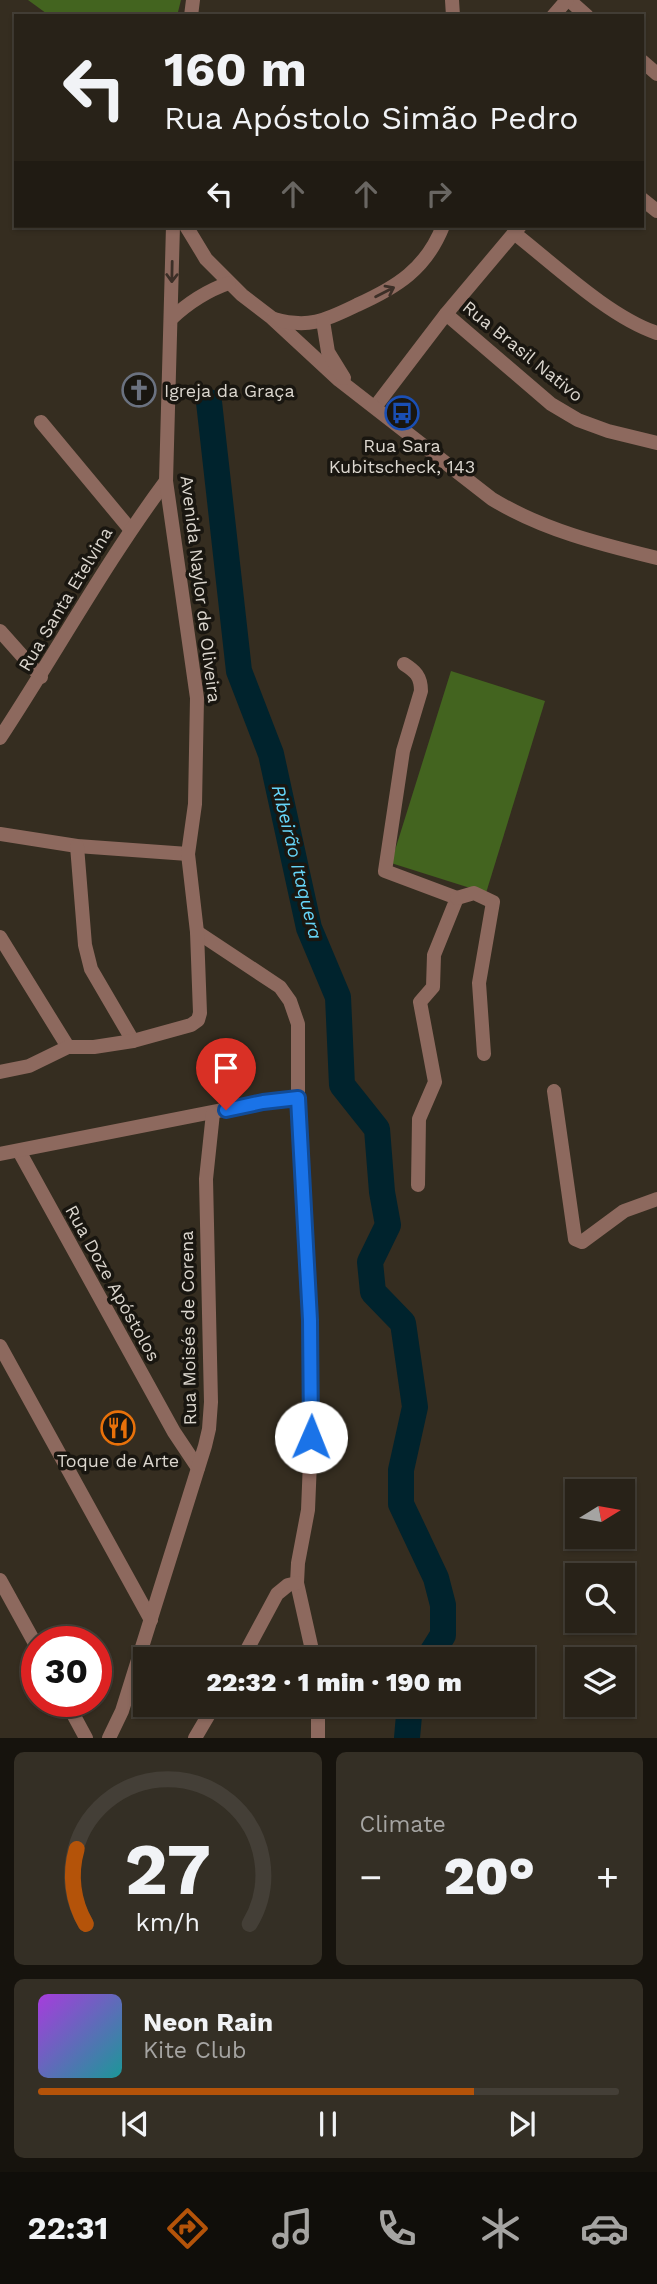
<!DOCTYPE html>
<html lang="en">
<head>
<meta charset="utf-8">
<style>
  body { margin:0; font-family:"Work Sans",sans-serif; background:#342f25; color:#f1f3f6; height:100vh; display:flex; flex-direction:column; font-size:26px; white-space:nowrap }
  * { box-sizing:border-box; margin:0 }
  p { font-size:23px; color:#a5a4a2 }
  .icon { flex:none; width:38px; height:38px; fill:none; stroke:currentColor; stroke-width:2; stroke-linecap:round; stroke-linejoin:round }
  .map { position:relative; height:1738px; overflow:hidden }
  .drawer { display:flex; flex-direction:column; gap:14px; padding:14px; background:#16130d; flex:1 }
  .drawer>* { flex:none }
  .banner { position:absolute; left:14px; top:14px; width:630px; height:214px; border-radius:0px; box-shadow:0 2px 5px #0004,0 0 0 2px #443f37; background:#282218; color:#f1f3f6; overflow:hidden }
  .needle { width:46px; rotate:79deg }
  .fabs { position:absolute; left:565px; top:1479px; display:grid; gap:14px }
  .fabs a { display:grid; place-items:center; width:70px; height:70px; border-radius:0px; background:#282218; box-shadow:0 2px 5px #0004,0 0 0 2px #443f37; font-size:35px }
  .speed { position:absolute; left:21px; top:1626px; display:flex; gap:14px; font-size:35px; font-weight:700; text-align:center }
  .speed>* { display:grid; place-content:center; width:91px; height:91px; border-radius:50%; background:#282218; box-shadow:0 2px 5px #0004,0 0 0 2px #443f37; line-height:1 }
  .speed .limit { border:10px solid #d22; background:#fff; color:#111 }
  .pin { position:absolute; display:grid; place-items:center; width:60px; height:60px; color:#fff; margin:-72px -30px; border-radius:50% 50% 50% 0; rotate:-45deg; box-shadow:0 0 7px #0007 }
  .pin .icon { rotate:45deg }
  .me { position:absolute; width:77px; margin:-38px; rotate:1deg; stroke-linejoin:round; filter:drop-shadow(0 0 5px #0008) }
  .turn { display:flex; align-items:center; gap:24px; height:147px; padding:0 35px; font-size:32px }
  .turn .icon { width:91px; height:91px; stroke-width:2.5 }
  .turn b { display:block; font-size:49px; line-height:60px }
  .lanes { display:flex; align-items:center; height:66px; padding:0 35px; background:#0003; justify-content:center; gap:35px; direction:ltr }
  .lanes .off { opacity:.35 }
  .big { font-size:52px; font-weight:800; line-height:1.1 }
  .drawer .widget { flex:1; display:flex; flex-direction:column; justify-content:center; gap:10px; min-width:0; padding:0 24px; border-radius:10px; background:#342f25 }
  .drawer .dial { align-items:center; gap:0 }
  .dial svg { height:182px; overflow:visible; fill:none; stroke:#443f37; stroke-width:7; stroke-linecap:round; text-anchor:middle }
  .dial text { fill:#f1f3f6; stroke:none }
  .song { display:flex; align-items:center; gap:21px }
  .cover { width:84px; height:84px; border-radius:10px; background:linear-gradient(135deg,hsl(280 70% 55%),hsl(180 70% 35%)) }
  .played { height:7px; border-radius:4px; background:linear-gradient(90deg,#b45309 75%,#443f37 75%) }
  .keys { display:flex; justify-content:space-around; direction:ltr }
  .heat { display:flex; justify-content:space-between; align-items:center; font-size:38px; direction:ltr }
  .drawer .tiles { flex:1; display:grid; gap:14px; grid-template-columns:1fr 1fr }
  .widget:last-child { grid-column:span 2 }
  .trip { position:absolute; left:133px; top:1647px; width:402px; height:70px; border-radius:0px; background:#282218; box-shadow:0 2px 5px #0004,0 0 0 2px #443f37; font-weight:800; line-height:70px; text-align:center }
  .dock { display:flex; height:112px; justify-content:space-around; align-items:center; background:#100e0a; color:#a5a4a2 }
  .dock .icon { width:49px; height:49px }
  .dock .current { color:#b45309 }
  .dock b { font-size:32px; color:#f1f3f6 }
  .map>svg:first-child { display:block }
  .green { fill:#43641f }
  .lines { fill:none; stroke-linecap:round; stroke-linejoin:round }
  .river { stroke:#00232d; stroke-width:26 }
  .minor { stroke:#8d695e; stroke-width:14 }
  .tertiary { stroke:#8d695e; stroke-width:14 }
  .oneway { stroke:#3c2f27 }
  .route-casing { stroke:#114b97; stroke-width:18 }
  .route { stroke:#1a73e8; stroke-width:12 }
  .labels { text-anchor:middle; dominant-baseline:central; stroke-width:7; stroke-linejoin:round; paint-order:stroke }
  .street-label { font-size:18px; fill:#dbd6ce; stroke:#191610 }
  .poi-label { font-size:18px; fill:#dbd6ce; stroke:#191610 }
  .water-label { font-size:19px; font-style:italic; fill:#66d4f7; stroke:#191610 }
</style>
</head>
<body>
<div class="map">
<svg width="657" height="1738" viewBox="0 0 657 1738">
  <rect width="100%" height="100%" fill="#352d20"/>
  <g class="green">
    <polygon points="28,0 181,0 177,16 50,16"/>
    <polygon points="451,671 545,701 486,893 391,863"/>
  </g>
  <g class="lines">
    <g class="river">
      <polyline points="209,402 239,671 271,754 309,928 338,997 342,1085 377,1129 382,1192 388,1225 370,1262 373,1292 403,1323 415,1407 401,1470 401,1504 436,1578 443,1605 443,1635 428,1659"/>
      <polyline points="407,1738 410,1704"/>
    </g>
    <g class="minor">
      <polyline points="569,0 587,16"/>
      <polyline points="553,16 567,0"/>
      <polyline points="642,61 657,74"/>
      <polyline points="642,199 657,211"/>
      <path d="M514,233C555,265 609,317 657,333"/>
      <polyline points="446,314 551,404 578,420 608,431 657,443"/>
      <polyline points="375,407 446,314 520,226"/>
      <polyline points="41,422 130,529"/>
      <polyline points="0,631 41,677"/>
      <path d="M404,664C415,671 421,676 421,691L403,751L385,871L457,898L434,955L433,987L420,1002L435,1082L419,1119L418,1185"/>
      <path d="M0,738C56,653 105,563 166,481"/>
      <polyline points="0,834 77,846 188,854"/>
      <polyline points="77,846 85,945 91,969 133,1041"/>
      <polyline points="457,898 474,893 493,902 479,983 484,1054"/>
      <polyline points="197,932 280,987 290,1001 298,1024 298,1098 310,1320 312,1413 308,1510 298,1563 297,1583 314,1659"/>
      <polyline points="0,937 68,1047"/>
      <polyline points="0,1072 29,1066 68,1047 94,1047 133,1041 191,1025 198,1020 200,1013 197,932 188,854 195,804 197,698 166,481 173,226"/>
      <polyline points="554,1091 575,1239 582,1242 624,1211 657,1199"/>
      <polyline points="19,1151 174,1432 198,1468"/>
      <polyline points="0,1154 263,1102 298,1098"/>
      <polyline points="0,1346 151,1620"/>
      <polyline points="0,1580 37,1647"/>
      <polyline points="242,1659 277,1594 288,1585 297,1583"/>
      <polyline points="66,1701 86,1738"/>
      <polyline points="109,1738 122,1711 205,1446 209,1429 211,1402 206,1179 213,1113"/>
      <polyline points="195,1738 215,1704"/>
      <polyline points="318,1738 318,1704"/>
    </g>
    <g class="tertiary">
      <polyline points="452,0 453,16"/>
      <polyline points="191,16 193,0"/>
      <path d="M186,226L206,259L242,295L272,318L339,380L492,499C543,530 600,544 657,558"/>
      <path d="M171,319C189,302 206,291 229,283"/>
      <path d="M274,319C309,329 326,320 357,305C397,287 426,269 443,226"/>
      <polyline points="323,321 328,352 344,378"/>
    </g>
  </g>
  <defs><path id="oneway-shaft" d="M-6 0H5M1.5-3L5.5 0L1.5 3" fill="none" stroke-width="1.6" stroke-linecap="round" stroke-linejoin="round" transform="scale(1.75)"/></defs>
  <g class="oneway">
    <use href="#oneway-shaft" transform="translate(172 272) rotate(91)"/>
    <use href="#oneway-shaft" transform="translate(385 292) rotate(-27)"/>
  </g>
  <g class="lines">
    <defs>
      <polyline id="route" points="226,1110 263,1102 298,1098 310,1320 311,1437"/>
    </defs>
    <use href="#route" class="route-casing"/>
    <use href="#route" class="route"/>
  </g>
  <defs>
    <symbol id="church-ring" viewBox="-11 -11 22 22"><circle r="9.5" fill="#191610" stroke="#6b7280" stroke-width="1.5"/><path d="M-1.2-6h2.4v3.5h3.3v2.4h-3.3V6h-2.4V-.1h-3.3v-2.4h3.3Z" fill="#6b7280"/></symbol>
    <symbol id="bus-ring" viewBox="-11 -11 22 22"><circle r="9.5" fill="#191610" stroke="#1a4fb4" stroke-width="1.5"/><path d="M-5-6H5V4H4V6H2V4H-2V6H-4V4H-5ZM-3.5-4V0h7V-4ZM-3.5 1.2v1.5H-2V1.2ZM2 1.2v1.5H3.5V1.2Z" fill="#1a4fb4"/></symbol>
    <symbol id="restaurant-ring" viewBox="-11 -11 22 22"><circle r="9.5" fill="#191610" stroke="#e8710a" stroke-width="1.5"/><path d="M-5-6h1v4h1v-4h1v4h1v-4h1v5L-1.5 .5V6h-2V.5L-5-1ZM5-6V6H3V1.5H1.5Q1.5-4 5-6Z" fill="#e8710a"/></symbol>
  </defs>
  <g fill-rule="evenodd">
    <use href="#church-ring" x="120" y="371" width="38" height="38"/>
    <use href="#bus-ring" x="383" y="394" width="38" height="38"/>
    <use href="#restaurant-ring" x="99" y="1409" width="38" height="38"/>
  </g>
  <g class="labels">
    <g class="street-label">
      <text transform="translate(523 351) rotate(39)">Rua Brasil Nativo</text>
      <text transform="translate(201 589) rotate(83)">Avenida Naylor de Oliveira</text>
      <text transform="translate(65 599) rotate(-59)">Rua Santa Etelvina</text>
      <text transform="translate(113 1283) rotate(61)">Rua Doze Apóstolos</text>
      <text transform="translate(188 1328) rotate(-91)">Rua Moisés de Corena</text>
    </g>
    <g class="poi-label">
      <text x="164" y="390" text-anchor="start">Igreja da Graça</text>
      <text x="402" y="445">Rua Sara<tspan x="402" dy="21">Kubitscheck, 143</tspan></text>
      <text x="118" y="1460">Toque de Arte</text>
    </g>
    <g class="water-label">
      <text transform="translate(297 862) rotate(76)">Ribeirão Itaquera</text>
    </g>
  </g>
</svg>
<div class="fabs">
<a><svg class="needle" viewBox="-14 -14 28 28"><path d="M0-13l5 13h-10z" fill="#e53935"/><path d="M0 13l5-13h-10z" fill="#a5a4a2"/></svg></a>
<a><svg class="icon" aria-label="search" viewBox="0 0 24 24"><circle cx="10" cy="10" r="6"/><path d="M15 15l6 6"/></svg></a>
<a><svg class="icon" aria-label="layers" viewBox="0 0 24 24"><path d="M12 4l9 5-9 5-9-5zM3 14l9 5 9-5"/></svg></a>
</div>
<div class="speed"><div class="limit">30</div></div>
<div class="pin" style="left:226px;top:1110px;background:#d93025"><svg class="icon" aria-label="arrive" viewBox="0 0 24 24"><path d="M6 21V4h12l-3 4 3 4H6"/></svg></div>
<svg class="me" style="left:311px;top:1437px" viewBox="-20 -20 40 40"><circle r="19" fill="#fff"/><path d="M0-13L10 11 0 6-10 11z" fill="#1a73e8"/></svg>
<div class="trip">22:32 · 1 min · 190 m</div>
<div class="banner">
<div class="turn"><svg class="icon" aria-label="left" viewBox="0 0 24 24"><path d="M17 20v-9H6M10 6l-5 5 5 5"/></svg><div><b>160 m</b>Rua Apóstolo Simão Pedro</div></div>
<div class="lanes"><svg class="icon" aria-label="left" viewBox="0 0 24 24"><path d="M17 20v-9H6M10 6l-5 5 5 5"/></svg><svg class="icon off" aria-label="ahead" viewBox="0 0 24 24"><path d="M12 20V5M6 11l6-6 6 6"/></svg><svg class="icon off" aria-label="ahead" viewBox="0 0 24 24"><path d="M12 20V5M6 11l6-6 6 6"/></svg><svg class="icon off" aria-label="right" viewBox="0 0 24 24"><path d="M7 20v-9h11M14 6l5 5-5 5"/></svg></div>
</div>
</div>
<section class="drawer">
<div class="tiles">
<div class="widget dial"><svg viewBox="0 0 100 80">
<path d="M14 69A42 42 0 1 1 86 69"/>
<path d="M14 69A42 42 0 0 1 10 36" stroke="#b45309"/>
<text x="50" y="56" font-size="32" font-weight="700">27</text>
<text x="50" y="72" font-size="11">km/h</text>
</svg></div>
<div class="widget"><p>Climate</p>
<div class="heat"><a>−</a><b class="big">20°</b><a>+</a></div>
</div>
<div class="widget">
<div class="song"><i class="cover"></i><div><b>Neon Rain</b><p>Kite Club</p></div></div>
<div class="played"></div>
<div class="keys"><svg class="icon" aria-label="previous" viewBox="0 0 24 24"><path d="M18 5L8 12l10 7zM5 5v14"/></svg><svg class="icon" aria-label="pause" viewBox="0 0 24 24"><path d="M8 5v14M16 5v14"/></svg><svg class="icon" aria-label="next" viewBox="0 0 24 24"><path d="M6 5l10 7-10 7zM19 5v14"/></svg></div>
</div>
</div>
</section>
<nav class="dock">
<b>22:31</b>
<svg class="icon current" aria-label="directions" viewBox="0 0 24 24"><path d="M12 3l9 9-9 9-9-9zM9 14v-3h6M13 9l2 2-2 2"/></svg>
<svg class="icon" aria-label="music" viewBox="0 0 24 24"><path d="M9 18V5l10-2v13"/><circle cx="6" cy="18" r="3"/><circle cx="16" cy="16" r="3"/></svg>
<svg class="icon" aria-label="phone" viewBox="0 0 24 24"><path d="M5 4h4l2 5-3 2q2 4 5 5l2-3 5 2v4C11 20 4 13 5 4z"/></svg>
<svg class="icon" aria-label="climate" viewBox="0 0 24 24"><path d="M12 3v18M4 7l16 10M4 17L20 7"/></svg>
<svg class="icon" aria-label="car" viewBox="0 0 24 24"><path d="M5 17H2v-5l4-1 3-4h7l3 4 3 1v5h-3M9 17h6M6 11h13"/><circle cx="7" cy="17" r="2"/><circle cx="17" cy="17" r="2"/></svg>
</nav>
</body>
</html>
